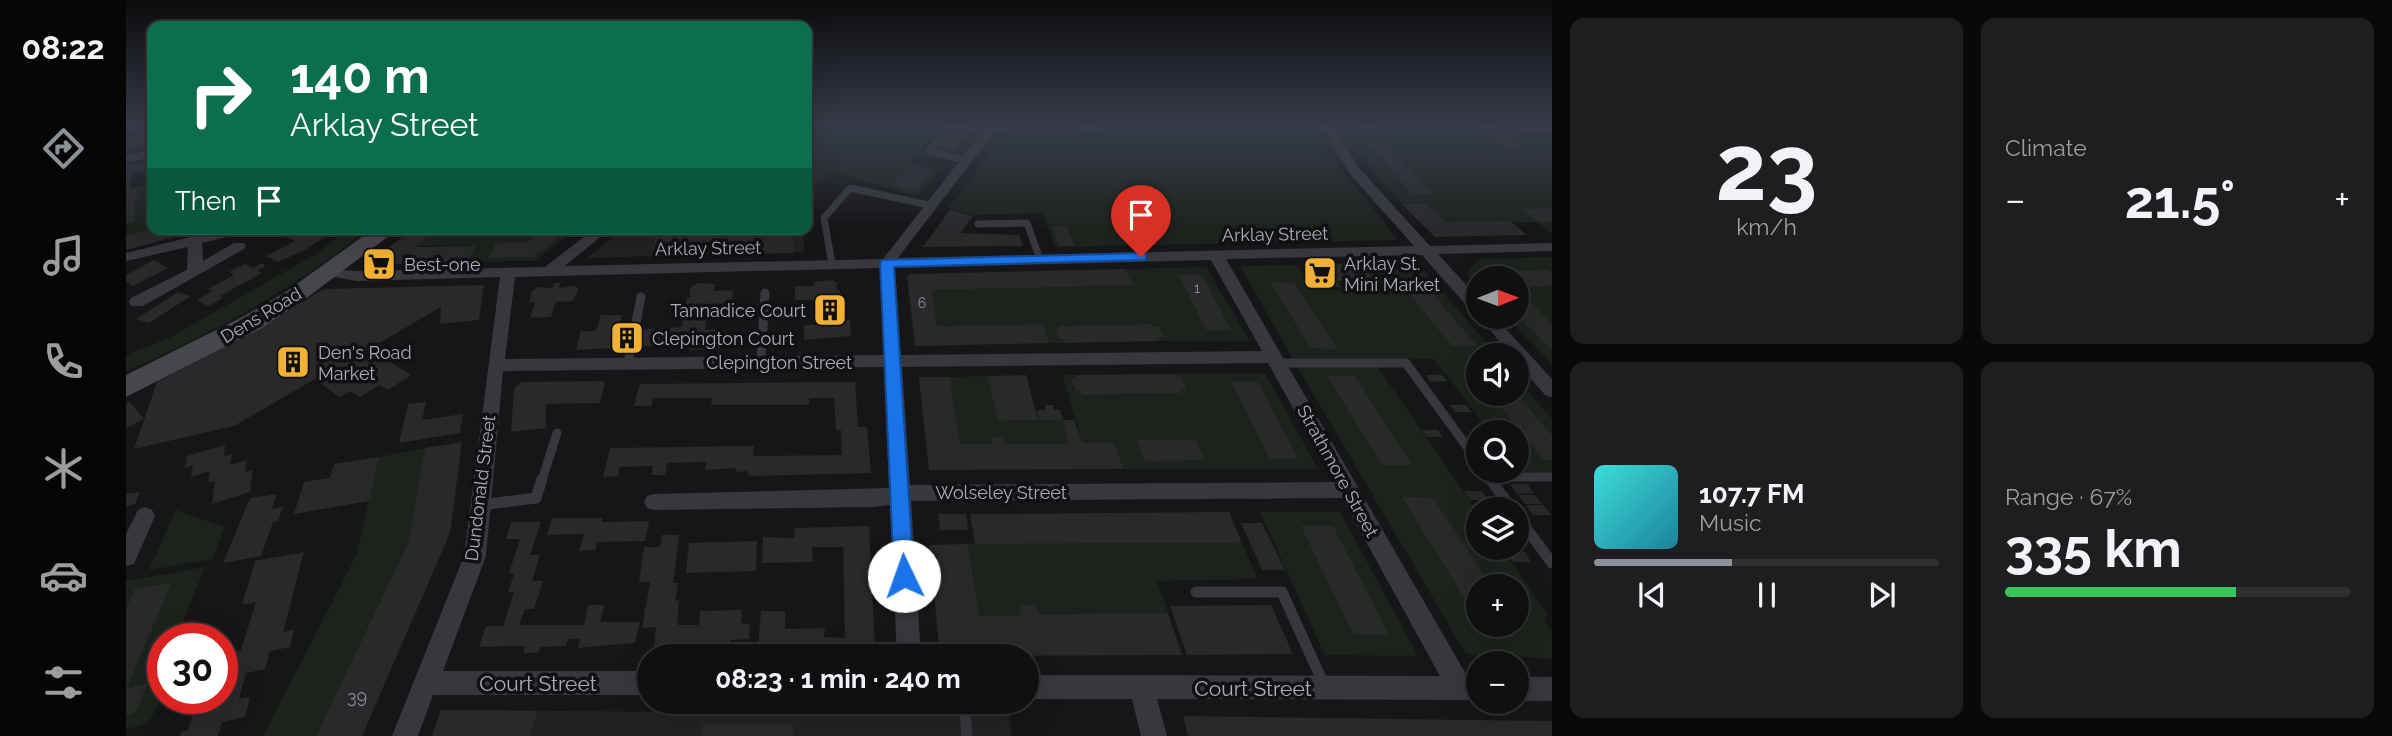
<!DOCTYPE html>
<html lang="en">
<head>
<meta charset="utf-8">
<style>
  body { margin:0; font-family:Raleway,sans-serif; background:#1e1e20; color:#f1f3f6; height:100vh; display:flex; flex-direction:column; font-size:26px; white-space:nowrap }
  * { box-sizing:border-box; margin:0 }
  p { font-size:23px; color:#9c9d9f }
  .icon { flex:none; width:38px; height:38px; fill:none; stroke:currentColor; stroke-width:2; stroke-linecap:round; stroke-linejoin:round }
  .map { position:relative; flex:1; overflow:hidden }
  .details { display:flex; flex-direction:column; gap:18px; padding:18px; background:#09090a; width:840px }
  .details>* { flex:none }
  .guide { position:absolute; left:21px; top:21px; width:665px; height:214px; border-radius:14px; box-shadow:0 7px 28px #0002,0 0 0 2px #303032; background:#0b6e4f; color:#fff; overflow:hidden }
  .needle { width:46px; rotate:89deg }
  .tools { position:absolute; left:1340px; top:266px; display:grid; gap:14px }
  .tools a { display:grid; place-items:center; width:63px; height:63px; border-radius:50%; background:#101012; box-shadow:0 7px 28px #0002,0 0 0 2px #303032; font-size:35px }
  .speed { position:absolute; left:21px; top:623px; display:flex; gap:14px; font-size:35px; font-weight:700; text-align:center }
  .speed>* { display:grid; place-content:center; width:91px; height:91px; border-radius:50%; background:#101012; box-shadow:0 7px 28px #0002,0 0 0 2px #303032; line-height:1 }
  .speed .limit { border:10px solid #d22; background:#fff; color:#111 }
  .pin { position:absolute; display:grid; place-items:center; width:60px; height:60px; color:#fff; margin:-72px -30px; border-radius:50% 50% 50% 0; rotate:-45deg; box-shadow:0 0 7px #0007 }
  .pin .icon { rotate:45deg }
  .me { position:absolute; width:77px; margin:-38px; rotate:357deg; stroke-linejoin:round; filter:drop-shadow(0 0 5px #0008) }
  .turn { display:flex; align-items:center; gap:24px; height:147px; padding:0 28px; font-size:32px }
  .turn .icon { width:91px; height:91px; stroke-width:2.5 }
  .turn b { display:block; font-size:49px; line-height:60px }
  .then { display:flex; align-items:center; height:66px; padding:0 28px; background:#0003; gap:14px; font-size:26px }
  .big { font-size:52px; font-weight:700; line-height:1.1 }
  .details .tile { flex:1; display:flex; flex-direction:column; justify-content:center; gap:10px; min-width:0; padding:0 24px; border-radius:14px; background:#1e1e20 }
  .details .dial { align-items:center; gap:0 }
  .dial b { font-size:91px; line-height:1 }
  .song { display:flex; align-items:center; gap:21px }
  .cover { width:84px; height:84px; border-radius:10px; background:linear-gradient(135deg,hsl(180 70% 55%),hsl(190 70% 35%)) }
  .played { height:7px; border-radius:4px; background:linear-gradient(90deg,#8c9099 40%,#303032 40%) }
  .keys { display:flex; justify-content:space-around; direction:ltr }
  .heat { display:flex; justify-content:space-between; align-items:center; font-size:38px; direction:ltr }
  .charge { height:10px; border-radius:5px; background:linear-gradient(90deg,#34c759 67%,#303032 0) }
  .details .tiles { flex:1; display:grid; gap:18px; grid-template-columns:repeat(2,1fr) }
  .trip { position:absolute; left:511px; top:644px; width:402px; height:70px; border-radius:35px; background:#101012; box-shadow:0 7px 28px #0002,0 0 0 2px #303032; font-weight:700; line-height:70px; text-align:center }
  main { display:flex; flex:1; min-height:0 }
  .tab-bar { display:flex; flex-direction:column; width:126px; justify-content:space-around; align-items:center; background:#060607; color:#9c9d9f }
  .tab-bar .icon { width:49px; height:49px }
  .tab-bar .on { color:#8c9099 }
  .tab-bar b { font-size:32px; color:#f1f3f6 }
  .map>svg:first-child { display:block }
  .built { fill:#222225 }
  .green { fill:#1c231d; fill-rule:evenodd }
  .building { fill:#29292c }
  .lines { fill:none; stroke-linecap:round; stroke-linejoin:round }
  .lane-far2 { stroke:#37383d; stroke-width:7 }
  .lane-far1 { stroke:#37383d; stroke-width:9 }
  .lane { stroke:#37383d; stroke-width:11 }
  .street { fill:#37383d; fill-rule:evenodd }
  .secondary { fill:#45474d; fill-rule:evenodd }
  .route { fill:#1a73e8; stroke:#114b97; stroke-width:2 }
  .labels { text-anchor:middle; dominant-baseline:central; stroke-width:7; stroke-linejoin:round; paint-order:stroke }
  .number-label { font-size:14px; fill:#888b94 }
  .street-label { font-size:18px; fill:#a8adb8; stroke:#111113 }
  .poi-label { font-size:18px; fill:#a8adb8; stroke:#111113; text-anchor:start }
  .near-number-label { font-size:18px; fill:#888b94 }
  .near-street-label { font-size:21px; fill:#a8adb8; stroke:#111113 }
</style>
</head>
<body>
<main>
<nav class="tab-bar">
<b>08:22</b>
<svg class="icon on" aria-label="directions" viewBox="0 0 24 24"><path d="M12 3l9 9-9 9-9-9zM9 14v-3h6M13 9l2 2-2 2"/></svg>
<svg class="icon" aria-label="music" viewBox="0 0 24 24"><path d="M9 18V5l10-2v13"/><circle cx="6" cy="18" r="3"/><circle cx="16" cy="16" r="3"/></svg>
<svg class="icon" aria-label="phone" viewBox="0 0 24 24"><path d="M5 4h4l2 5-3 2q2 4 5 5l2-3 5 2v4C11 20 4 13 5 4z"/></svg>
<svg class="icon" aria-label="climate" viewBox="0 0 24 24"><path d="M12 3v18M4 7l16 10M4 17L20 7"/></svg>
<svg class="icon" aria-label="car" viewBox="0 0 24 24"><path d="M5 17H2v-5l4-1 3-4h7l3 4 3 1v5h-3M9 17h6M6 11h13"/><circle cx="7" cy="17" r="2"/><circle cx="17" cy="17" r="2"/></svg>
<svg class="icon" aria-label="filters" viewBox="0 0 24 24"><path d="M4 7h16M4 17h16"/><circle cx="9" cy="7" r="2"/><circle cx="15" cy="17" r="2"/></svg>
</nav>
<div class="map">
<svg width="1426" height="736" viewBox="0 0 1426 736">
  <rect width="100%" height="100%" fill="#161618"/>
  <g class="built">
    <polygon points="497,229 678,229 678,252 461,258"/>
    <polygon points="315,710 883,715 886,736 306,736"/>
  </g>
  <g class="green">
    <polygon points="681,127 814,127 786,162 814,169 791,196 705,172 681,194"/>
    <polygon points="938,127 1031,127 1017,131 1048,129 1041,127 1080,127 1057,130 1188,127 1199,150 1272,240 929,247 917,213 848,215 822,208 879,134 958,132"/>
    <polygon points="1215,127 1383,127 1395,136 1426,137 1426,234 1411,222 1320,222 1301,204 1276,204 1220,139"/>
    <polygon points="26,184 19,227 26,226 26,229 30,229 0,235 2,223 8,222 10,200 14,196 11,196 12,187"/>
    <path d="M221,229H244C172,284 84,337 0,371V355L43,338L192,253Z"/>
    <polygon points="313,229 452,229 408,261 342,262 350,246 290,246"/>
    <polygon points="1426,257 1426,365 1381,317 1391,317 1391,278 1353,278 1353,287 1341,274 1352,259"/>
    <polygon points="1291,262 1371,355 1353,355 1353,394 1391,394 1391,379 1426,419 1426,473 1396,472 1391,467 1391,432 1364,432 1308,359 1167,359 1114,266 1170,265 1190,290 1256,289 1235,263"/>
    <polygon points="1080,267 1124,341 1034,341 1032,338 1037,337 1026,324 934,326 934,329 929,330 933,339 938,339 939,343 923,343 917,324 811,326 806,290 1006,284 999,269"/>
    <path d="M1171,366H1251L1353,514V548H1376L1423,616L1416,617L1426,632V659L1340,654ZM1353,586H1391V625H1353Z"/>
    <polygon points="1139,373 1192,469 997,469 957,443 936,375 949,375 951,379 945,379 948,390 954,390 956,395 1057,393 1055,389 1061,388 1056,377 1050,377 1048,374"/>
    <polygon points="861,376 872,421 937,420 942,444 879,444 878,437 865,438 866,444 834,444 824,377"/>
    <polygon points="299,448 283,541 190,736 137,736 230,556 253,457"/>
    <polygon points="50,510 98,527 87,559 23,570"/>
    <polygon points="1134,512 1214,512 1292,656 1199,655"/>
    <polygon points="1116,543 1132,579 1031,581 1042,613 913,614 911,605 893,605 895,616 853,616 842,544"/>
    <path d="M79,567L50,639H37L34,679H37C37,697 31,709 21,724L0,729V581Z"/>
  </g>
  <g class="building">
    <polygon points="0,127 20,127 3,132 2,137 26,132 26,146 0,151"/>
    <polygon points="830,127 849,127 829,152 812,148"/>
    <polygon points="1230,127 1249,127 1255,138 1235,136"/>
    <polygon points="1353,127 1372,127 1399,148 1379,148"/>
    <polygon points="1242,144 1261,145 1307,194 1286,194"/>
    <polygon points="26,160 26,170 6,174 4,189 12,187 11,196 14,195 10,200 8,222 0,224 0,165"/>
    <polygon points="784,165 807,171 790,192 766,185"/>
    <polygon points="1276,204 1301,204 1320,222 1384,221 1401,235 1309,237"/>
    <polygon points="1426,208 1426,221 1412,222 1397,209"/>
    <polygon points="824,210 847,216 835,233 893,235 897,246 797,247"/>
    <polygon points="926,226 940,226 949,246 933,246"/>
    <polygon points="30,229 75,229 75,230 0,250 0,235"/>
    <polygon points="161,229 177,229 184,233 190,229 212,229 177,251 152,262 140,256 169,241 153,234"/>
    <polygon points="287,229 313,229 290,246 293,247 350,246 342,262 246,265 245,261"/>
    <polygon points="418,229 444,229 407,257 362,258 370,243 400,242"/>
    <polygon points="531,229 668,229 667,253 525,256"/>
    <polygon points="28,260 42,268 7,286 0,282 0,275"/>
    <polygon points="136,263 140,266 131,270 136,273 94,296 97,298 82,306 71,300 86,291 82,289 108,275 103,272 119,264 127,268"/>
    <polygon points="1235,263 1249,280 1211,281 1215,287 1195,287 1178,265"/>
    <polygon points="999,269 1007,285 806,290 811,326 917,324 923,343 789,346 781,276 784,274"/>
    <polygon points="1422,270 1426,273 1426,286 1398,287 1381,271"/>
    <polygon points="1053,275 1076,275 1105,330 1080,330"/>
    <polygon points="706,280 713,284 710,285 711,290 714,290 716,320 724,320 725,336 678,340 678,325 693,325 693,300 669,300 669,286 688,286 688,282"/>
    <polygon points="1272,280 1295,280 1351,346 1326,346"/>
    <polygon points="1144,282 1168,283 1211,349 1185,348"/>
    <polygon points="428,283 434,283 433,288 449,286 453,289 447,301 430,302 425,317 404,318 409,302 403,303 406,291 412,287 426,288"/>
    <polygon points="572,283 589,284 588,291 607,290 606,303 582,304 579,330 595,329 593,349 564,350 564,347 546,348 547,345 450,350 455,331 470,331 475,315 496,315 492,331 556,327 561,298 564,297 564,288"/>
    <polygon points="358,285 353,320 314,324 315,307 243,349 285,375 262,390 253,385 234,397 224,391 213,397 189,379 108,426 8,449 31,382 137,326 198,289"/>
    <polygon points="52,292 65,296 23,323 10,319"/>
    <polygon points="1391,294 1396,294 1426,324 1426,351 1391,315"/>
    <polygon points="1026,324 1027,327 1033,327 1038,337 1032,338 1034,341 939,343 938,339 933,339 929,329 934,329 933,326"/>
    <polygon points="1048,374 1050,377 1056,377 1061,389 1055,389 1057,393 956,395 954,390 949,390 945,379 951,379 949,375"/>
    <polygon points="900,375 912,420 872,421 861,376"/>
    <polygon points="1300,375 1316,375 1322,381 1305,382"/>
    <polygon points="1201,376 1229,376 1286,465 1256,465"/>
    <polygon points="793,377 824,377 834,444 866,444 864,437 878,437 879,444 942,444 937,420 948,420 957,443 988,443 997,469 803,470"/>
    <polygon points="479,381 474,403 420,404 420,428 385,432 388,389 396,382"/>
    <polygon points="729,382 732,427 741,427 745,473 623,476 621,471 610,472 610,468 579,470 581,462 541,463 539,475 525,475 527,466 493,467 492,476 477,477 484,448 628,446 627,456 716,455 715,430 710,430 708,398 683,398 683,405 585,405 586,398 527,398 525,406 508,406 514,384"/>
    <polygon points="1105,382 1132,382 1172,459 1144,459"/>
    <polygon points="1364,394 1390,394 1426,435 1426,460 1418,460"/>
    <polygon points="4,402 18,419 0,428 0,404"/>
    <polygon points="300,402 296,420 337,414 334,433 273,443 282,404"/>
    <polygon points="919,405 927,405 928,410 934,409 937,420 913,420 911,410 920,410"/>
    <polygon points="1324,405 1340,405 1346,412 1329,412"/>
    <polygon points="1296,430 1312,430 1317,437 1301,437"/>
    <polygon points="1011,440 1069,440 1079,460 1019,461"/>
    <polygon points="336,442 324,533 236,736 190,736 283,541 299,448"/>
    <polygon points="99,445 98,456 106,454 104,465 121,460 119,472 127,470 124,492 86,504 89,481 82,483 84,471 65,477 67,465 59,468 61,456"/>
    <polygon points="253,457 243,501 168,514 178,482 204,478 208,464"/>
    <polygon points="1384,484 1401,484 1408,493 1391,494"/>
    <polygon points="1338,491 1356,491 1362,500 1344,500"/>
    <polygon points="14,492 9,504 0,506 0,494"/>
    <polygon points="151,494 146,509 157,507 152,521 147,522 135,556 97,563 124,498"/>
    <polygon points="1392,495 1409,495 1416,504 1399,504"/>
    <polygon points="1276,497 1307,498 1344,553 1365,586 1353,586 1353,615 1349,615"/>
    <polygon points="1400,505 1417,505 1425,515 1407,515"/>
    <polygon points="1103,512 1116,543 849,544 844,514"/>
    <polygon points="812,514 840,514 842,530 814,530"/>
    <polygon points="426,518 477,518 475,522 523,521 519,541 471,542 469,550 453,551 458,534 421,535"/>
    <polygon points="385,522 415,522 404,555 414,555 406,581 417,581 408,609 399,609 393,625 458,625 462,605 478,605 474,622 514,622 509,643 452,648 454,639 442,639 440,646 414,647 412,653 398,653 399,646 353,647 360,626 377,626 388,592 382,592 388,574 383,573 394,539 380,539"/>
    <polygon points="1115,523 1136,523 1159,570 1136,570"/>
    <polygon points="743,526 749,649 717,652 632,649 635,611 659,611 659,629 699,628 698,637 719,638 717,547 686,547 687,562 636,563 637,537 668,538 669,528"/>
    <polygon points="1175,526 1207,526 1263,635 1227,634"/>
    <polygon points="536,535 553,535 547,583 552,583 549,601 553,600 551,625 573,625 574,611 616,610 615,623 624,624 623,639 604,640 604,646 528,646 530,627 516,628 524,582 513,582 518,547 534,547"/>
    <polygon points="631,541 630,571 560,573 563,543"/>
    <polygon points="842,544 853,616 895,616 892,605 911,605 913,614 1042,613 1056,655 831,656 831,652 821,652 813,645 803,545"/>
    <polygon points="178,552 157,632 168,630 164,647 144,651 139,669 120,673 113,699 124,697 119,717 96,722 92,736 54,736 55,732 62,730 72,698 96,698 96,679 102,677 110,651 115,650 130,602 116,605 129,561"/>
    <polygon points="1380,552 1399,552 1405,562 1387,562"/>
    <polygon points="45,583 1,688 22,683 10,712 0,715 0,609 9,589"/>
    <polygon points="1145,605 1167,654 1061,655 1044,606"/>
    <polygon points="315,710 411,711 404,736 306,736"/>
    <polygon points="1057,716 1426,721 1426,736 1062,736"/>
    <polygon points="577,723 667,724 667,736 575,736"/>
  </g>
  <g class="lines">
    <g class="lane-far2">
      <polyline points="824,127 803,151 839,160"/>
      <polyline points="952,127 973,127"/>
      <polyline points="852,224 901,223 914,259"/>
      <polyline points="706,264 698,218 724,188 803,205"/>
    </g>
    <g class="lane-far1">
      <polyline points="635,361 639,293"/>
      <polyline points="502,363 515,297"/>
      <polyline points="1151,363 1280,363 1353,463"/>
      <polyline points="1358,471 1365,480"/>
      <polyline points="1363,477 1426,477"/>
      <polyline points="416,480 431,433"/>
    </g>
    <g class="lane">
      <polyline points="1364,479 1386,509"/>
      <polyline points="355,505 410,498 416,479"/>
      <polyline points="1391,516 1426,563"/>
      <polyline points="1070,592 1156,592 1199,687"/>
      <polyline points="838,702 841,736"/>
    </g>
    <g class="street">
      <path d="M860,127H872L772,258L1288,246L1224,174L1195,127H1207L1234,169L1304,246L1426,243V251L1312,254L1353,299V314L1347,313L1296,255L1100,259L1341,676H1353V700L1031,699L1041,736H1015L1006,699H901V675L1314,676L1216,498L785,501L795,656H771L764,505L748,507L528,510L521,508L518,502L521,496L528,494L763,488L758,367L377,371L360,556L317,671H523V695H307L292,736H266L338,556L374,277L231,281L197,275L194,272L197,269L231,271L419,267L468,229H484L439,266L757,259ZM1085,260L1136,351L775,355L769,268ZM754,268L758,355L379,359L389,277ZM1142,363L1208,482L784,485L776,367Z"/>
      <polygon points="26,149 26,157 0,163 0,155"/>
      <polygon points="97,229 123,229 121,232 76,243 77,261 108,243 118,243 120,246 118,249 17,306 5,306 3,302 5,298 61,270 62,247 0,261 0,253"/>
      <polygon points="1353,316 1369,317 1426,379 1426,397 1420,396 1391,363 1391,355 1384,355"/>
      <polygon points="19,507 26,510 29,516 8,564 0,566 0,534 12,510"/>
      <rect x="1391" y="677" width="35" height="24"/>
    </g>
    <polygon class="secondary" points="247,229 272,229 174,303 134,329 0,397 0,375 116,317 158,293"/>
  </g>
  <linearGradient id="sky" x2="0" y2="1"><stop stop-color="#0c0c0d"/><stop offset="0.55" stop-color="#363c48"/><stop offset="1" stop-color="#363c48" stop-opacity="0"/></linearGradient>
  <rect width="1426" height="230" fill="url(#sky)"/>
  <polygon class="route" points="1015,253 1020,254 1020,260 768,267 788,576 785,582 778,585 771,582 768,576 754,263 756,260"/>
  <defs>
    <symbol id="supermarket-square" viewBox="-11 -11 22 22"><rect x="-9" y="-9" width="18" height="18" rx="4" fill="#f2b134" stroke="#111113"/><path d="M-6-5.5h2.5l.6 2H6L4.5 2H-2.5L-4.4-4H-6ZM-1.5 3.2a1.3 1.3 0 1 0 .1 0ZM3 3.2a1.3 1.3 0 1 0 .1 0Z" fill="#111"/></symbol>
    <symbol id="building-square" viewBox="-11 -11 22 22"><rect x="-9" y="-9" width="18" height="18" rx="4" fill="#f2b134" stroke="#111113"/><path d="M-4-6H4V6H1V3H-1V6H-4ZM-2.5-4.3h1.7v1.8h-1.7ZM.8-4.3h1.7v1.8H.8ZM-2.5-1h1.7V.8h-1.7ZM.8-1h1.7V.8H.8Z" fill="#111"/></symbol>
  </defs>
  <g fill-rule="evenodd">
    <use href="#supermarket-square" x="234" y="245" width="38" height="38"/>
    <use href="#supermarket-square" x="1175" y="254" width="38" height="38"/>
    <use href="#building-square" x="685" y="291" width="38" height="38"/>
    <use href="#building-square" x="482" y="319" width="38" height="38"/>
    <use href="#building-square" x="148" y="343" width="38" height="38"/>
  </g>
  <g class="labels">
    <g class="number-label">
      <text x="1071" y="288">1</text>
      <text x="796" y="303">6</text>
    </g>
    <g class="street-label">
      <text transform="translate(1149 234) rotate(-1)">Arklay Street</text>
      <text transform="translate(582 248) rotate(-1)">Arklay Street</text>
      <text transform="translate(135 315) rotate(-31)">Dens Road</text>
      <text x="653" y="362">Clepington Street</text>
      <text transform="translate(1212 471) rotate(61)">Strathmore Street</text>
      <text transform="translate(354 488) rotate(-83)">Dundonald Street</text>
      <text x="875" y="492">Wolseley Street</text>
    </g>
    <g class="poi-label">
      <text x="1218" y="263">Arklay St.<tspan x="1218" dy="21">Mini Market</tspan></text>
      <text x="278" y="264">Best-one</text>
      <text x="680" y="310" text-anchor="end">Tannadice Court</text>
      <text x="526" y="338">Clepington Court</text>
      <text x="192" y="352">Den's Road<tspan x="192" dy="21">Market</tspan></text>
    </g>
    <g class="near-number-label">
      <text x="231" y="696">39</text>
    </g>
    <g class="near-street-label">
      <text x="412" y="683">Court Street</text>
      <text x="1127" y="688">Court Street</text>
    </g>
  </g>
</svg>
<div class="tools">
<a><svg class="needle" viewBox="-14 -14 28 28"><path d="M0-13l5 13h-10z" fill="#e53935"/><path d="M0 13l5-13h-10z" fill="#9c9d9f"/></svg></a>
<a><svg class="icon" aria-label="sound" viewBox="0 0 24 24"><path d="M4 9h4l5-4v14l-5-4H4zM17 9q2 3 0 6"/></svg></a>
<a><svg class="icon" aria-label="search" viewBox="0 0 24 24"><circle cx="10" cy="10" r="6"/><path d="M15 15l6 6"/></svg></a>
<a><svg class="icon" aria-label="layers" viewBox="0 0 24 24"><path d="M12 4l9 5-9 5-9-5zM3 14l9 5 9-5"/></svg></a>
<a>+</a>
<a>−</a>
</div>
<div class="speed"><div class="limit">30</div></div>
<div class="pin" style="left:1015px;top:257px;background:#d93025"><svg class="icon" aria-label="arrive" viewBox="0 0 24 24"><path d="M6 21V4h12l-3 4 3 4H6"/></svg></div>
<svg class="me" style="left:778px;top:576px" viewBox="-20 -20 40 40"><circle r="19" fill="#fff"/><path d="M0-13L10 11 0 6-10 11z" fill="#1a73e8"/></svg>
<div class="trip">08:23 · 1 min · 240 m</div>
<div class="guide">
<div class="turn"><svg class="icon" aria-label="right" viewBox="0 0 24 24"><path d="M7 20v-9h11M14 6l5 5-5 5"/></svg><div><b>140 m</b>Arklay Street</div></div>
<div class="then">Then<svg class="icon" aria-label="arrive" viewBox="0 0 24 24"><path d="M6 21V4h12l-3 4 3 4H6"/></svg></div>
</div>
</div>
<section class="details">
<div class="tiles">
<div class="tile dial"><b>23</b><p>km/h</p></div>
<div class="tile"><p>Climate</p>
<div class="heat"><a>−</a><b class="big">21.5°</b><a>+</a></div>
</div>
<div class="tile">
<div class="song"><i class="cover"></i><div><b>107.7 FM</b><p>Music</p></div></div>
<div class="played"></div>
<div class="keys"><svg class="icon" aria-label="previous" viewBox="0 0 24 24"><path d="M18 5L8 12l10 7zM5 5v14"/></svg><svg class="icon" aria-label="pause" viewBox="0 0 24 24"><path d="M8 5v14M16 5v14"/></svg><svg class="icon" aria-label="next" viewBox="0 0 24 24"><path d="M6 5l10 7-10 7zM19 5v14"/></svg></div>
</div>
<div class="tile"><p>Range · 67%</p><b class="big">335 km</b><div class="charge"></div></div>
</div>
</section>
</main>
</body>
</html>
